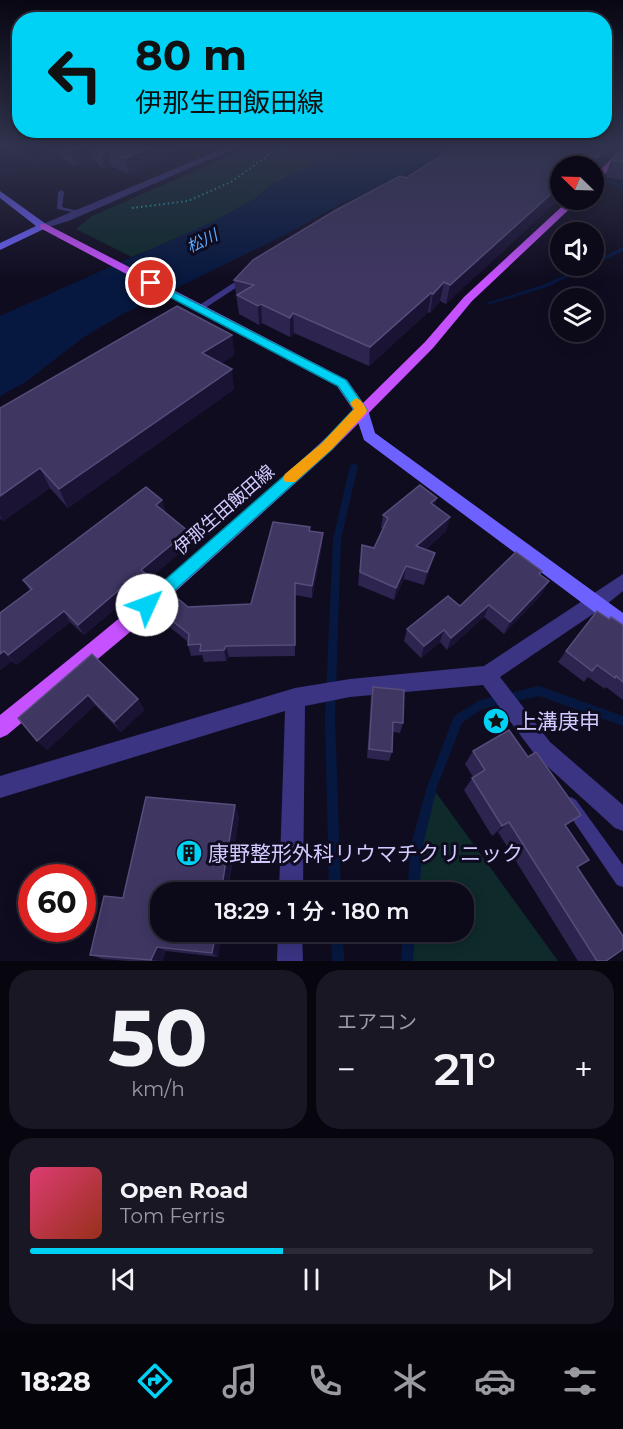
<!DOCTYPE html>
<html lang="ja">
<head>
<meta charset="utf-8">
<style>
  body { margin:0; font-family:Montserrat,"Noto Sans JP",sans-serif; background:#1a1725; color:#f1f3f6; height:100vh; display:flex; flex-direction:column; font-size:22px; white-space:nowrap }
  * { box-sizing:border-box; margin:0 }
  p { font-size:20px; color:#9a9aa2 }
  .icon { flex:none; width:33px; height:33px; fill:none; stroke:currentColor; stroke-width:2; stroke-linecap:round; stroke-linejoin:round }
  .map { position:relative; height:961px; overflow:hidden }
  .side { display:flex; flex-direction:column; gap:9px; padding:9px; background:#07050d; flex:1 }
  .side>* { flex:none }
  .hud { position:absolute; left:12px; top:12px; width:600px; height:126px; border-radius:24px; box-shadow:0 3px 15px #0003,0 0 0 2px #2c2a37; background:#00d2f6; color:#111; overflow:hidden }
  .needle { width:39px; rotate:293deg }
  .tools { position:absolute; left:550px; top:156px; display:grid; gap:12px }
  .tools a { display:grid; place-items:center; width:54px; height:54px; border-radius:50%; background:#0c0918; box-shadow:0 3px 15px #0003,0 0 0 2px #2c2a37; font-size:30px }
  .speed { position:absolute; left:18px; top:864px; display:flex; gap:12px; font-size:30px; font-weight:700; text-align:center }
  .speed>* { display:grid; place-content:center; width:78px; height:78px; border-radius:50%; background:#0c0918; box-shadow:0 3px 15px #0003,0 0 0 2px #2c2a37; line-height:1 }
  .speed .limit { border:9px solid #d22; background:#fff; color:#111 }
  .pin { position:absolute; display:grid; place-items:center; width:51px; height:51px; color:#fff; margin:-26px; border:3px solid #fff; border-radius:50%; box-shadow:0 2px 6px #0007 }
  .me { position:absolute; width:66px; margin:-33px; rotate:47deg; stroke-linejoin:round; filter:drop-shadow(0 0 4px #0008) }
  .turn { display:flex; align-items:center; gap:21px; height:126px; padding:0 24px; font-size:27px }
  .turn .icon { width:78px; height:78px; stroke-width:2.5 }
  .turn b { display:block; font-size:42px; line-height:51px }
  .big { font-size:45px; font-weight:600; line-height:1.1 }
  .side .tile { flex:1; display:flex; flex-direction:column; justify-content:center; gap:9px; min-width:0; padding:0 21px; border-radius:24px; background:#1a1725 }
  .side .dial { align-items:center; gap:0 }
  .dial b { font-size:78px; line-height:1 }
  .song { display:flex; align-items:center; gap:18px }
  .cover { width:72px; height:72px; border-radius:9px; background:linear-gradient(135deg,hsl(340 70% 55%),hsl(10 70% 35%)) }
  .played { height:6px; border-radius:3px; background:linear-gradient(90deg,#00d2f6 45%,#2c2a37 45%) }
  .keys { display:flex; justify-content:space-around; direction:ltr }
  .heat { display:flex; justify-content:space-between; align-items:center; font-size:33px; direction:ltr }
  .side .tiles { flex:1; display:grid; gap:9px; grid-template-columns:1fr 1fr }
  .tile:last-child { grid-column:span 2 }
  .trip { position:absolute; left:150px; top:882px; width:324px; height:60px; border-radius:24px; background:#0c0918; box-shadow:0 3px 15px #0003,0 0 0 2px #2c2a37; font-weight:600; line-height:60px; text-align:center }
  .tab-bar { display:flex; height:96px; justify-content:space-around; align-items:center; background:#05040a; color:#9a9aa2 }
  .tab-bar .icon { width:42px; height:42px }
  .tab-bar .active { color:#00d2f6 }
  .tab-bar b { font-size:27px; color:#f1f3f6 }
  .map>svg:first-child { display:block }
  .green { fill:#0e2a2b }
  .water { fill:#06183f }
  .lines { fill:none; stroke-linecap:round; stroke-linejoin:round }
  .stream { fill:#06183f; fill-rule:evenodd }
  .path { stroke:#27b7b5; stroke-width:2; stroke-dasharray:1.5 3; stroke-linecap:butt }
  .lane { fill:#3a3482; fill-rule:evenodd }
  .street { fill:#3a3482; fill-rule:evenodd }
  .secondary { fill:#6d62ff; fill-rule:evenodd }
  .primary { fill:#c652ff; fill-rule:evenodd }
  .wall { fill:#2d244f }
  .shaded-wall { fill:#1a1334 }
  .building { fill:#3f3662; stroke:#564d7b; stroke-width:1.5 }
  .route { fill:#00d2f6; stroke:#0088a0; stroke-width:1.5 }
  .slow { fill:#f59e0b }
  .labels { text-anchor:middle; dominant-baseline:central; stroke-width:6; stroke-linejoin:round; paint-order:stroke }
  .far-water-label { font-size:16px; font-style:italic; fill:#59abff; stroke:#100c20 }
  .street-label { font-size:18px; fill:#d3cbff; stroke:#100c20 }
  .near-poi-label { font-size:21px; fill:#d3cbff; stroke:#100c20; text-anchor:start }
</style>
</head>
<body>
<div class="map">
<svg width="623" height="961" viewBox="0 0 623 961">
  <rect width="100%" height="100%" fill="#100c20"/>
  <g class="green">
    <path d="M257,144H363L271,184C251,212 166,242 132,257L76,229L92,216Z"/>
    <polygon points="432,787 558,961 407,961 409,932 464,932 464,892 413,892 417,845"/>
  </g>
  <polygon class="water" points="363,144 468,144 335,207 289,233 121,315 84,337 24,383 0,396 0,316 214,221 263,194 271,184"/>
  <g class="lines">
    <g class="stream">
      <polygon points="29,144 35,144 18,152 15,151"/>
      <polygon points="62,151 65,152 34,163 31,162"/>
      <polygon points="12,168 14,169 13,170 3,172 1,171"/>
      <polygon points="594,172 623,187 623,190 594,175"/>
      <polygon points="623,247 623,251 594,265 594,261"/>
      <polygon points="585,266 591,266 547,287 491,304 489,305 486,303 543,285"/>
      <polygon points="354,463 358,466 341,539 335,717 341,892 329,892 325,717 333,539 350,466"/>
      <polygon points="539,686 623,716 623,726 539,696 482,709 462,723 437,787 423,845 419,892 407,892 411,845 427,787 454,716 480,700"/>
      <polygon points="331,932 343,932 344,961 332,961"/>
      <polygon points="403,932 415,932 413,961 401,961"/>
    </g>
    <polyline class="path" points="132,208 188,201 231,182 270,154 297,144"/>
    <g class="lane">
      <polygon points="61,190 64,192 62,207 82,212 82,214 57,209 58,192"/>
      <polygon points="244,276 251,278 202,310 196,310 195,308"/>
      <polygon points="571,797 576,800 623,865 623,887 617,885 566,810 563,805 566,800"/>
    </g>
    <g class="street">
      <polygon points="234,144 245,144 71,220 43,229 38,226"/>
      <polygon points="623,574 623,591 602,608 500,677 550,742 623,805 623,831 615,828 536,756 483,685 350,697 305,706 303,892 279,892 285,711 0,798 0,776 295,688 350,679 484,666"/>
      <polygon points="278,932 302,932 303,961 277,961"/>
    </g>
    <g class="secondary">
      <polygon points="0,191 46,224 46,228 0,250 0,243 36,226 0,198"/>
      <polygon points="361,405 368,410 375,433 623,613 623,631 617,629 364,440 354,410"/>
    </g>
    <g class="primary">
      <polygon points="620,150 623,150 623,157 594,184 594,176"/>
      <path d="M569,200H579L472,301L433,348L332,450L136,627L7,735L0,738V715C121,618 243,519 354,411L337,386L40,228V224H46L347,380L363,403L425,342L464,297Z"/>
    </g>
  </g>
  <g class="wall">
    <polygon points="38,144 193,144 129,174 111,166 104,169 93,160 75,166"/>
    <polygon points="472,144 623,144 623,148 618,148 594,173 594,166 561,166 446,304 440,301 430,313 428,312 369,366 294,333 290,337 262,323 259,325 239,314 234,280 406,178 464,150"/>
    <polygon points="623,149 623,180 605,177 611,160"/>
    <polygon points="232,335 234,355 221,363 234,389 68,508 50,488 3,521 0,518 0,408"/>
    <polygon points="162,500 165,513 188,531 191,543 150,578 153,587 138,600 131,595 84,635 70,622 16,665 12,661 0,670 30,591 23,580"/>
    <polygon points="435,506 447,530 425,550 431,566 424,585 404,579 394,600 358,585 362,545 374,548 383,529 381,528 383,515"/>
    <polygon points="310,531 322,546 312,598 295,595 295,656 229,657 226,661 204,662 202,655 191,656 188,645 188,642 154,614 149,602 188,607 251,604"/>
    <polygon points="542,571 540,575 542,594 504,634 484,617 447,650 440,642 421,658 404,641 407,629"/>
    <polygon points="623,625 623,700 606,687 605,689 588,677 584,682 558,662 566,651"/>
    <polygon points="92,654 138,699 144,710 121,732 95,705 47,750"/>
    <polygon points="373,687 403,723 400,733 393,732 392,752 389,761 367,758 371,697"/>
    <polygon points="473,751 566,827 577,867 606,961 578,961 498,832 492,836 464,790 473,777 465,764"/>
    <polygon points="239,816 218,957 166,951 162,961 129,961 103,959 90,955 123,898"/>
  </g>
  <g class="shaded-wall">
    <polygon points="158,144 193,144 129,174 126,158"/>
    <polygon points="612,144 620,144 618,148 594,173 594,170 598,157"/>
    <polygon points="89,145 93,160 75,166 71,151"/>
    <polygon points="107,151 111,166 104,169 101,154"/>
    <polygon points="593,157 590,166 582,166"/>
    <polygon points="561,185 561,198 446,304 450,285"/>
    <polygon points="444,282 440,301 430,313 433,294"/>
    <polygon points="431,293 428,312 369,366 370,347"/>
    <polygon points="261,304 262,323 259,325 258,306"/>
    <polygon points="293,313 294,333 290,337 290,318"/>
    <polygon points="232,335 234,355 205,373 202,353"/>
    <polygon points="232,369 234,389 68,508 59,489"/>
    <polygon points="40,468 50,488 3,521 0,515 0,496"/>
    <polygon points="437,498 434,511 431,503"/>
    <polygon points="162,500 166,512 159,517 156,505"/>
    <polygon points="450,517 447,530 413,560 416,546"/>
    <polygon points="188,531 191,543 150,578 153,587 138,600 133,589 141,570"/>
    <polygon points="323,533 322,546 312,598 312,586"/>
    <polygon points="435,553 431,566 424,585 427,572"/>
    <polygon points="406,566 404,579 394,600 396,588"/>
    <polygon points="549,581 542,594 504,634 510,622"/>
    <polygon points="126,584 131,595 84,635 78,625"/>
    <polygon points="489,605 484,617 447,650 451,638"/>
    <polygon points="64,611 70,622 16,665 8,655"/>
    <polygon points="444,630 440,642 421,658 424,646"/>
    <polygon points="226,646 229,657 226,661 224,650"/>
    <polygon points="4,651 12,661 0,670 0,654"/>
    <polygon points="88,695 95,705 47,750 37,741"/>
    <polygon points="138,699 144,710 121,732 114,722"/>
    <polygon points="235,805 239,816 227,892 221,892"/>
    <polygon points="509,822 498,832 492,836 502,826"/>
    <polygon points="216,932 222,932 218,957 212,953"/>
    <polygon points="157,947 166,951 162,961 151,960"/>
  </g>
  <g class="building">
    <polygon points="60,144 158,144 126,158 107,151 101,154 89,145 71,151"/>
    <polygon points="472,144 612,144 598,157 593,157 582,166 561,166 561,185 450,285 444,282 433,294 431,293 370,347 293,313 290,318 261,304 258,306 237,295 254,285 234,280 253,260 336,210 400,176 406,178 453,148 464,150"/>
    <polygon points="623,149 623,162 611,160"/>
    <polygon points="177,306 232,335 202,353 232,369 59,489 40,468 0,496 0,408"/>
    <polygon points="420,485 437,498 431,503 450,517 416,546 435,553 427,572 406,566 396,588 360,572 362,545 374,548 388,518 383,515"/>
    <polygon points="146,487 162,500 156,505 188,531 141,570 149,576 133,589 126,584 78,625 64,611 8,655 4,651 0,654 0,613 32,589 23,580"/>
    <polygon points="273,522 310,527 309,531 323,533 312,586 295,583 295,645 226,646 224,650 200,651 201,644 188,645 189,634 149,602 165,588 188,607 251,604"/>
    <polygon points="516,552 542,571 539,574 549,581 510,622 489,605 451,638 444,630 424,646 407,629 448,596 460,606"/>
    <polygon points="597,611 609,619 611,617 623,625 623,682 616,676 615,678 597,665 592,671 566,651"/>
    <polygon points="92,654 138,699 114,722 88,695 37,741 18,718"/>
    <polygon points="373,687 404,690 403,723 393,722 392,752 369,749"/>
    <polygon points="509,730 528,757 536,752 581,815 565,825 589,860 577,867 623,936 623,949 606,961 597,961 509,822 502,826 472,778 485,770 473,751"/>
    <polygon points="146,797 235,805 221,892 160,892 160,932 216,932 212,953 157,947 151,960 90,955 104,896 123,898"/>
  </g>
  <linearGradient id="sky" x2="0" y2="1"><stop stop-color="#090712"/><stop offset="0.52" stop-color="#31344e"/><stop offset="1" stop-color="#31344e" stop-opacity="0"/></linearGradient>
  <rect width="623" height="279" fill="url(#sky)"/>
  <polygon class="route" points="151,280 346,380 367,410 332,449 153,610 147,612 142,610 139,605 142,600 322,443 354,409 338,386 147,285 146,283"/>
  <path class="slow" d="M356,398C362,400 364,405 367,410L366,413L332,449L295,482H285L283,478L285,474L322,443L354,409L350,403Z"/>
  <defs>
    <symbol id="sight-disc" viewBox="-11 -11 22 22"><circle r="9.5" fill="#00d2f6" stroke="#100c20"/><path d="M0-6L1.8-2.2L6-1.7L2.9 1.2L3.7 5.4L0 3.3L-3.7 5.4L-2.9 1.2L-6-1.7L-1.8-2.2Z" fill="#111"/></symbol>
    <symbol id="building-disc" viewBox="-11 -11 22 22"><circle r="9.5" fill="#00d2f6" stroke="#100c20"/><path d="M-4-6H4V6H1V3H-1V6H-4ZM-2.5-4.3h1.7v1.8h-1.7ZM.8-4.3h1.7v1.8H.8ZM-2.5-1h1.7V.8h-1.7ZM.8-1h1.7V.8H.8Z" fill="#111"/></symbol>
  </defs>
  <g fill-rule="evenodd">
    <use href="#sight-disc" x="481" y="706" width="30" height="30"/>
    <use href="#building-disc" x="174" y="838" width="30" height="30"/>
  </g>
  <g class="labels">
    <g class="far-water-label">
      <text transform="translate(202 241) rotate(-26)">松川</text>
    </g>
    <g class="street-label">
      <text transform="translate(224 510) rotate(-41)">伊那生田飯田線</text>
    </g>
    <g class="near-poi-label">
      <text x="516" y="721">上溝庚申</text>
      <text x="208" y="853">康野整形外科リウマチクリニック</text>
    </g>
  </g>
</svg>
<div class="tools">
<a><svg class="needle" viewBox="-14 -14 28 28"><path d="M0-13l5 13h-10z" fill="#e53935"/><path d="M0 13l5-13h-10z" fill="#9a9aa2"/></svg></a>
<a><svg class="icon" aria-label="sound" viewBox="0 0 24 24"><path d="M4 9h4l5-4v14l-5-4H4zM17 9q2 3 0 6"/></svg></a>
<a><svg class="icon" aria-label="layers" viewBox="0 0 24 24"><path d="M12 4l9 5-9 5-9-5zM3 14l9 5 9-5"/></svg></a>
</div>
<div class="speed"><div class="limit">60</div></div>
<div class="pin" style="left:151px;top:283px;background:#d93025"><svg class="icon" aria-label="arrive" viewBox="0 0 24 24"><path d="M6 21V4h12l-3 4 3 4H6"/></svg></div>
<svg class="me" style="left:147px;top:605px" viewBox="-20 -20 40 40"><circle r="19" fill="#fff"/><path d="M0-13L10 11 0 6-10 11z" fill="#00d2f6"/></svg>
<div class="trip">18:29 · 1 分 · 180 m</div>
<div class="hud">
<div class="turn"><svg class="icon" aria-label="left" viewBox="0 0 24 24"><path d="M17 20v-9H6M10 6l-5 5 5 5"/></svg><div><b>80 m</b>伊那生田飯田線</div></div>
</div>
</div>
<section class="side">
<div class="tiles">
<div class="tile dial"><b>50</b><p>km/h</p></div>
<div class="tile"><p>エアコン</p>
<div class="heat"><a>−</a><b class="big">21°</b><a>+</a></div>
</div>
<div class="tile">
<div class="song"><i class="cover"></i><div><b>Open Road</b><p>Tom Ferris</p></div></div>
<div class="played"></div>
<div class="keys"><svg class="icon" aria-label="previous" viewBox="0 0 24 24"><path d="M18 5L8 12l10 7zM5 5v14"/></svg><svg class="icon" aria-label="pause" viewBox="0 0 24 24"><path d="M8 5v14M16 5v14"/></svg><svg class="icon" aria-label="next" viewBox="0 0 24 24"><path d="M6 5l10 7-10 7zM19 5v14"/></svg></div>
</div>
</div>
</section>
<nav class="tab-bar">
<b>18:28</b>
<svg class="icon active" aria-label="directions" viewBox="0 0 24 24"><path d="M12 3l9 9-9 9-9-9zM9 14v-3h6M13 9l2 2-2 2"/></svg>
<svg class="icon" aria-label="music" viewBox="0 0 24 24"><path d="M9 18V5l10-2v13"/><circle cx="6" cy="18" r="3"/><circle cx="16" cy="16" r="3"/></svg>
<svg class="icon" aria-label="phone" viewBox="0 0 24 24"><path d="M5 4h4l2 5-3 2q2 4 5 5l2-3 5 2v4C11 20 4 13 5 4z"/></svg>
<svg class="icon" aria-label="climate" viewBox="0 0 24 24"><path d="M12 3v18M4 7l16 10M4 17L20 7"/></svg>
<svg class="icon" aria-label="car" viewBox="0 0 24 24"><path d="M5 17H2v-5l4-1 3-4h7l3 4 3 1v5h-3M9 17h6M6 11h13"/><circle cx="7" cy="17" r="2"/><circle cx="17" cy="17" r="2"/></svg>
<svg class="icon" aria-label="filters" viewBox="0 0 24 24"><path d="M4 7h16M4 17h16"/><circle cx="9" cy="7" r="2"/><circle cx="15" cy="17" r="2"/></svg>
</nav>
</body>
</html>
